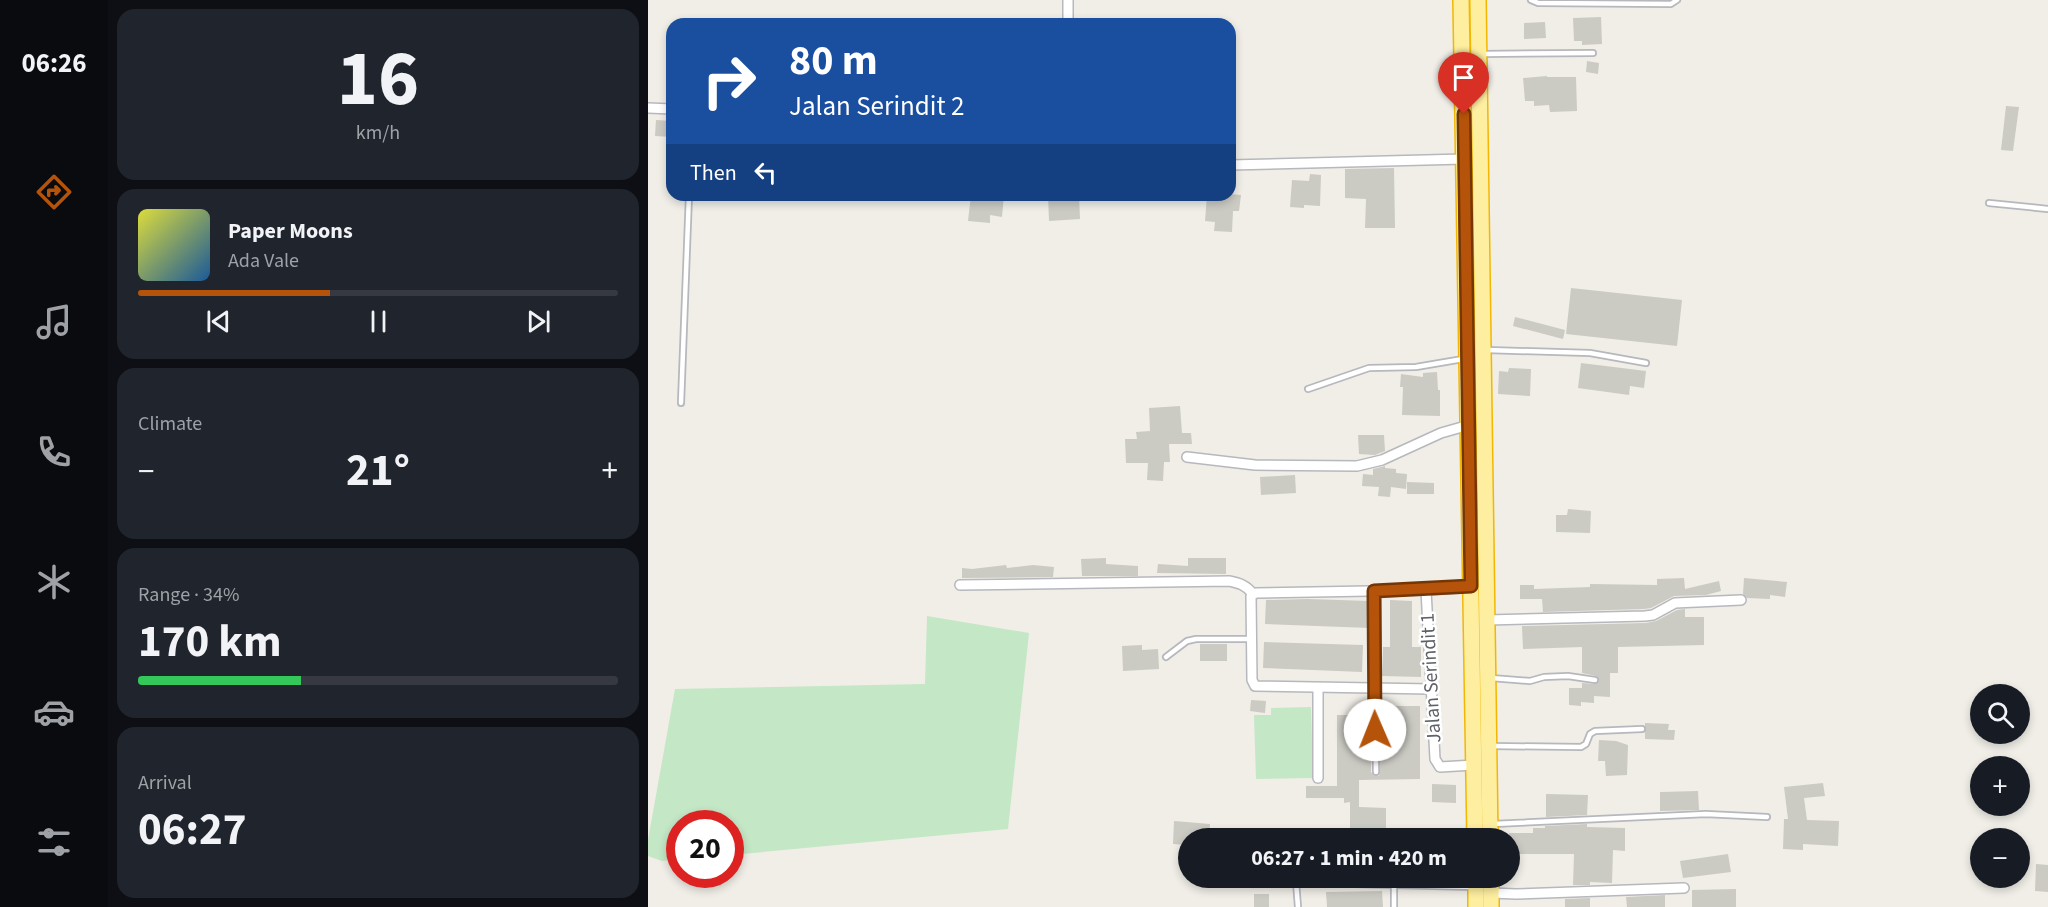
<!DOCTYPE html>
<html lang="en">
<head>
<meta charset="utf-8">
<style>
  body { margin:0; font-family:"Source Sans 3",sans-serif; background:#20242c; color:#f1f3f6; height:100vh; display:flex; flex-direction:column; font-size:22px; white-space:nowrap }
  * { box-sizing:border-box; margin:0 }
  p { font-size:20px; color:#9ea1a6 }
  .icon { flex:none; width:33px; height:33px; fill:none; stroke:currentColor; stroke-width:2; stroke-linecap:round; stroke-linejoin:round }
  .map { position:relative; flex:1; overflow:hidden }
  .panel { display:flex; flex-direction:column; gap:9px; padding:9px; background:#0d0f14; width:540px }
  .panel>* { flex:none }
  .banner { position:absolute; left:18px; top:18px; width:570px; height:183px; border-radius:18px; box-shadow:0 3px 9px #0003; background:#1a4fa0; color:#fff; overflow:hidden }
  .tools { position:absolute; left:1322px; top:684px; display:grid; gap:12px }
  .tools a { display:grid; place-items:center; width:60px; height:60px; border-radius:50%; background:#171b24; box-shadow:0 3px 9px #0003; font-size:30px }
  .speed { position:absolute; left:18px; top:810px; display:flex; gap:12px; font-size:30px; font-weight:700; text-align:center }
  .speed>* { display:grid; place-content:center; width:78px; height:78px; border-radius:50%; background:#171b24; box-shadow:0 3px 9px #0003; line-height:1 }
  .speed .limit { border:9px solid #d22; background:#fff; color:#111 }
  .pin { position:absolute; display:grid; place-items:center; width:51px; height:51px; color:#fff; margin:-62px -26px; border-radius:50% 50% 50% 0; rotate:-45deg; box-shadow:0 0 6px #0007 }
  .pin .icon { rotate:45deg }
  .me { position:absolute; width:66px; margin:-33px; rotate:359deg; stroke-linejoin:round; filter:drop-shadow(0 0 4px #0008) }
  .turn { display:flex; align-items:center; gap:21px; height:126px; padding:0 24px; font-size:27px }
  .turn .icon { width:78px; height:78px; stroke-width:2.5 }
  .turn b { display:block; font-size:42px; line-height:51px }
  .then { display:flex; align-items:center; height:57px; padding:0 24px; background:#0003; gap:12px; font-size:22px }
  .big { font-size:45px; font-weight:700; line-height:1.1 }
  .panel .widget { flex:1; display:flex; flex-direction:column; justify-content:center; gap:9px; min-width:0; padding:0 21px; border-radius:18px; background:#20242c }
  .panel .dial { align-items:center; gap:0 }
  .dial b { font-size:78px; line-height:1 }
  .song { display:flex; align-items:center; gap:18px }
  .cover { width:72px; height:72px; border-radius:9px; background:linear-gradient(135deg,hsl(60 70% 55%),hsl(210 70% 35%)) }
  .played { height:6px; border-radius:3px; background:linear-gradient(90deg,#b45309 40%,#363941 40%) }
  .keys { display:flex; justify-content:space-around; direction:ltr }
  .heat { display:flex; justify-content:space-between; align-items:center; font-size:33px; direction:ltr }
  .charge { height:9px; border-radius:4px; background:linear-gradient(90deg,#34c759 34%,#363941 0) }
  .trip { position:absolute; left:530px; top:828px; width:342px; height:60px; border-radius:30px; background:#171b24; box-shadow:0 3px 9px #0003; font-weight:700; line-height:60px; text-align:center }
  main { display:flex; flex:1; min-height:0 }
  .dock { display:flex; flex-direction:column; width:108px; justify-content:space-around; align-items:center; background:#090b0e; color:#9ea1a6 }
  .dock .icon { width:42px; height:42px }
  .dock .current { color:#b45309 }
  .dock b { font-size:27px; color:#f1f3f6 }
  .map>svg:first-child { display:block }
  .green { fill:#c4e7c6 }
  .building { fill:#cbcac3 }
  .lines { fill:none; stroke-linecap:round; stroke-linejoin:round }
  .service-casing { stroke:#b7b8bd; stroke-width:8 }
  .minor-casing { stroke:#b7b8bd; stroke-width:12 }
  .trunk-casing { stroke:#f3b703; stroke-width:18 }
  .service { stroke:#fff; stroke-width:4.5 }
  .minor { stroke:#fff; stroke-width:9 }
  .trunk { stroke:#fdeea0; stroke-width:15 }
  .route-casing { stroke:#753606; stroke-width:15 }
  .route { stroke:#b45309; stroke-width:10 }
  .labels { text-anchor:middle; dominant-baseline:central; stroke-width:5; stroke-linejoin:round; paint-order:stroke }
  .street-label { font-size:20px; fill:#5e6167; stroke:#fff }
</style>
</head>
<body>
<main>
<nav class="dock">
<b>06:26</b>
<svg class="icon current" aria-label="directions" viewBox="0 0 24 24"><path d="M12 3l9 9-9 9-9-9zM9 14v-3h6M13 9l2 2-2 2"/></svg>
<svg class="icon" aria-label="music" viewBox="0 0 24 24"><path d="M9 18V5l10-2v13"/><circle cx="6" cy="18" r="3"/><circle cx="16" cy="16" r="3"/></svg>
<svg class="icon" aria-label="phone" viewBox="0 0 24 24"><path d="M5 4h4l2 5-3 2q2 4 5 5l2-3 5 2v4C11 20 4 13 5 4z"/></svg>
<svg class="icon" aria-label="climate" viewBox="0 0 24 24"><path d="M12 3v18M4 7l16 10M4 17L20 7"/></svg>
<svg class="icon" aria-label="car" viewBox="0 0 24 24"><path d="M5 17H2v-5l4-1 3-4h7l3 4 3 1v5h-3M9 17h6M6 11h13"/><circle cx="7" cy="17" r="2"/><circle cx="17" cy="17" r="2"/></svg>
<svg class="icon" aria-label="filters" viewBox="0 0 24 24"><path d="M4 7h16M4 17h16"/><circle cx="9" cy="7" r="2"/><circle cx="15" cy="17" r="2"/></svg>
</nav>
<section class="panel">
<div class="widget dial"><b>16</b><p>km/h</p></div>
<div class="widget">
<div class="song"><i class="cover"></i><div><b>Paper Moons</b><p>Ada Vale</p></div></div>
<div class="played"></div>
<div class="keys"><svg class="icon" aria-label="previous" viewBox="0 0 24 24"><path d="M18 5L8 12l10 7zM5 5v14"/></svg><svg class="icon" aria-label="pause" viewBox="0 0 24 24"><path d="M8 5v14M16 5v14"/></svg><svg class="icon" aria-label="next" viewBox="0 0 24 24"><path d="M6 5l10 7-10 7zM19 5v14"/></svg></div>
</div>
<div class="widget"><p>Climate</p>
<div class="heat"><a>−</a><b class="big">21°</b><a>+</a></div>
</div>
<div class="widget"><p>Range · 34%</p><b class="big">170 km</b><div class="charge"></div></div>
<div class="widget"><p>Arrival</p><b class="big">06:27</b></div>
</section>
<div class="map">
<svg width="1400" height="907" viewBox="0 0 1400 907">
  <rect width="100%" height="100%" fill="#f0eee7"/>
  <g class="green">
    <polygon points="279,616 381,633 360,829 83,855 82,824 32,824 31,859 14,861 0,856 0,840 27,689 277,684"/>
    <polygon points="663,707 665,778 608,779 606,715 623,715 623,708"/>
  </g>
  <g class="building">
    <polygon points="953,17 954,44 934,45 934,41 926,41 925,18"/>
    <polygon points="897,22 898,38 876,39 876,23"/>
    <polygon points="939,61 951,63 950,74 938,72"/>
    <polygon points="899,76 899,77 928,77 929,111 902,112 901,105 886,106 886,101 877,101 875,78"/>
    <polygon points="1358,106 1371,107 1365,151 1353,150"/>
    <polygon points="8,120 24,121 24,137 7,136"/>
    <polygon points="746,168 747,228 717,228 718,199 697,198 697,169"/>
    <polygon points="662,174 673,175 672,206 656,205 656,208 642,207 644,180 661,181"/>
    <polygon points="582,194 593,195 591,211 585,211 584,232 566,231 567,222 557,221 559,195"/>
    <polygon points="323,195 356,195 354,217 342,215 342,223 320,221"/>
    <polygon points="400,195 431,195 432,219 401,221"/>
    <polygon points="923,288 1034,300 1029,346 918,334"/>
    <polygon points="867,317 917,330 915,339 865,326"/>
    <polygon points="933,363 998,371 996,388 982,386 981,395 930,388"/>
    <polygon points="861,368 883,369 882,396 850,394 851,371 860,372"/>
    <polygon points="789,372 790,390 792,390 792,416 754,415 755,387 752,387 753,374 775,377 775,373"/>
    <polygon points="532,406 534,433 543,433 544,444 521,444 522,462 516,462 515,481 499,480 500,463 478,463 477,439 489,439 488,432 502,431 501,408"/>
    <polygon points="710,435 736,435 737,451 727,455 711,454"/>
    <polygon points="737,466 737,468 748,469 748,473 759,474 758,489 743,487 742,497 730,496 731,487 714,486 715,474 725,475 725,469"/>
    <polygon points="647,475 648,493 613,495 612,477"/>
    <polygon points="759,482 786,483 786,494 759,494"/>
    <polygon points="920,509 943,511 942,533 908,532 908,515 919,515"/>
    <polygon points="458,558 458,564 490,566 490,576 434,576 433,559"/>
    <polygon points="540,558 578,558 578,574 509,573 510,564 540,566"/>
    <polygon points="358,565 359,568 385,565 406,567 405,577 314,578 314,568 324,569"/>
    <polygon points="1036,578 1037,589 1071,581 1073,591 1058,595 1026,596 1003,608 996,609 895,612 894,599 872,599 872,585 886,585 886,589 942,587 942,584 1009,585 1009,579"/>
    <polygon points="1096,578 1139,582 1137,597 1122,595 1122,599 1099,598 1095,594"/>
    <polygon points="659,599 722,601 722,628 617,624 618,600"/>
    <polygon points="742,600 764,601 764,647 773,647 773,677 734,676 735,647 742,647"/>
    <polygon points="1037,609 1037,617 1056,617 1056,645 970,647 970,673 962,673 962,697 946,696 946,703 933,702 933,706 921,705 921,688 934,688 934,683 948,684 951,680 948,676 934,673 934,647 875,649 874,626 998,623 1008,621 1029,610"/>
    <polygon points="616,642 715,645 714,672 615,668"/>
    <rect x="552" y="644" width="27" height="17"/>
    <polygon points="494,645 494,650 510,649 511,669 475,671 474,646"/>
    <polygon points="603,700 618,701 617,713 602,711"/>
    <polygon points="736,706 772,706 772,779 711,780 711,807 738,808 738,829 702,828 702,802 696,803 696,798 658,798 658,786 689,786 689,715 723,715 723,772 726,776 731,776 732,772 732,715 736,715"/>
    <polygon points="997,723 1021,724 1020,730 1027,730 1026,740 997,739"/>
    <polygon points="951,740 968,741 980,745 979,775 958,776 957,761 950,761"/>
    <polygon points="1175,783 1177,796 1156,798 1159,820 1191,821 1190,846 1155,844 1155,850 1135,849 1136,819 1140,819 1136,787"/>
    <polygon points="784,784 808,785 808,803 784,802"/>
    <polygon points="1050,791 1051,810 1012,811 1012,792"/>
    <polygon points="898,794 940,795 939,815 898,817"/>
    <polygon points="526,821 562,824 561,838 540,838 540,845 525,844"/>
    <polygon points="939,824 939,827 977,828 977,851 965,850 964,883 942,882 942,885 925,885 926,854 861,854 861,833 885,833 885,828 897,828 897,826"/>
    <polygon points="1080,854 1083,872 1035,878 1032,861"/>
    <polygon points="1388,864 1400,865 1400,892 1387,891"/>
    <polygon points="1088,889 1088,907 1044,907 1044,890"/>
    <polygon points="734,891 735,907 679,907 678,892"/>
    <rect x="606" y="894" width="15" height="13"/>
    <polygon points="1017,895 1017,907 979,907 978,897"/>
    <polygon points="942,898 942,907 917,907 917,899"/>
  </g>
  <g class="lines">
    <defs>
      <g id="service">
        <polyline points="883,0 890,3 1023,4 1029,0"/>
        <polyline points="834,54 945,53"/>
        <polyline points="1341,203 1400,209"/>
        <polyline points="839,350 942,353 998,363"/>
        <polyline points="660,389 721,368 768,367 815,359"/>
        <polyline points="33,403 41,195"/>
        <polyline points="726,591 728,772"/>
        <polyline points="518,657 539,641 548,639 603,639"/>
        <polyline points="843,678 882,681 896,677 920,676 947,680"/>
        <polyline points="844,746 933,747 938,744 942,734 947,731 994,729"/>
        <polyline points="845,824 1058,814 1119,817"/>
        <polyline points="628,882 825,887"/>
        <polyline points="648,882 650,907"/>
        <polyline points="746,885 746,907"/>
      </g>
      <g id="minor">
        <polyline points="420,0 420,24"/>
        <polyline points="0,108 24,109"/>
        <polyline points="582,165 816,159"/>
        <polyline points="539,457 607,465 709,466 734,460 793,433 821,425"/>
        <path d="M312,585L581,581C591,583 598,585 605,594"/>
        <polyline points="778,590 787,759 792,767 826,765"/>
        <polyline points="839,620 997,616 1005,615 1027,603 1093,600"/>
        <polyline points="783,689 607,686 604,680 603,596 608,593 778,590 823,587"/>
        <polyline points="670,778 670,688"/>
        <polyline points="843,893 868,894 1036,888"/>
      </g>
      <g id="trunk">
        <polyline points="813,0 827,838"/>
        <polyline points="830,0 842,838"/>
        <polyline points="828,878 828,907"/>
        <polyline points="843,878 843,907"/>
      </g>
    </defs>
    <use href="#service" class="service-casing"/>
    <use href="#minor" class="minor-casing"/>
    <use href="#trunk" class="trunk-casing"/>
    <use href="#service" class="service"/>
    <use href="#minor" class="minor"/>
    <use href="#trunk" class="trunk"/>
  </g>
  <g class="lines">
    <defs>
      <polyline id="route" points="727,730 726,591 823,586 816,114"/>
    </defs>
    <use href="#route" class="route-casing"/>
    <use href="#route" class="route"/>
  </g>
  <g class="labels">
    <g class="street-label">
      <text transform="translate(783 678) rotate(-93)">Jalan Serindit 1</text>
    </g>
  </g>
</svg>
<div class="tools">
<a><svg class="icon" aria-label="search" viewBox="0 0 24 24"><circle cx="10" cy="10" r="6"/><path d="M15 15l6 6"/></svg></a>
<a>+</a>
<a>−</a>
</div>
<div class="speed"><div class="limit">20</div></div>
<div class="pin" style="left:816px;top:114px;background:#d93025"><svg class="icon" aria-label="arrive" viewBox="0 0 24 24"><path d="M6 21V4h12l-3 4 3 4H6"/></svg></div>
<svg class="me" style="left:727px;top:730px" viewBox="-20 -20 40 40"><circle r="19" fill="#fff"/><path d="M0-13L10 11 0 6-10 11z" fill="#b45309"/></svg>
<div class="trip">06:27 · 1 min · 420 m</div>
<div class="banner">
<div class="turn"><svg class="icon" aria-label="right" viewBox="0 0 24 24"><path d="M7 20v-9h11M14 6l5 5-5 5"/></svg><div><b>80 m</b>Jalan Serindit 2</div></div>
<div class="then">Then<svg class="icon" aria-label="left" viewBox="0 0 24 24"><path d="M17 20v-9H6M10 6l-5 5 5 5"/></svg></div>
</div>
</div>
</main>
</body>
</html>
